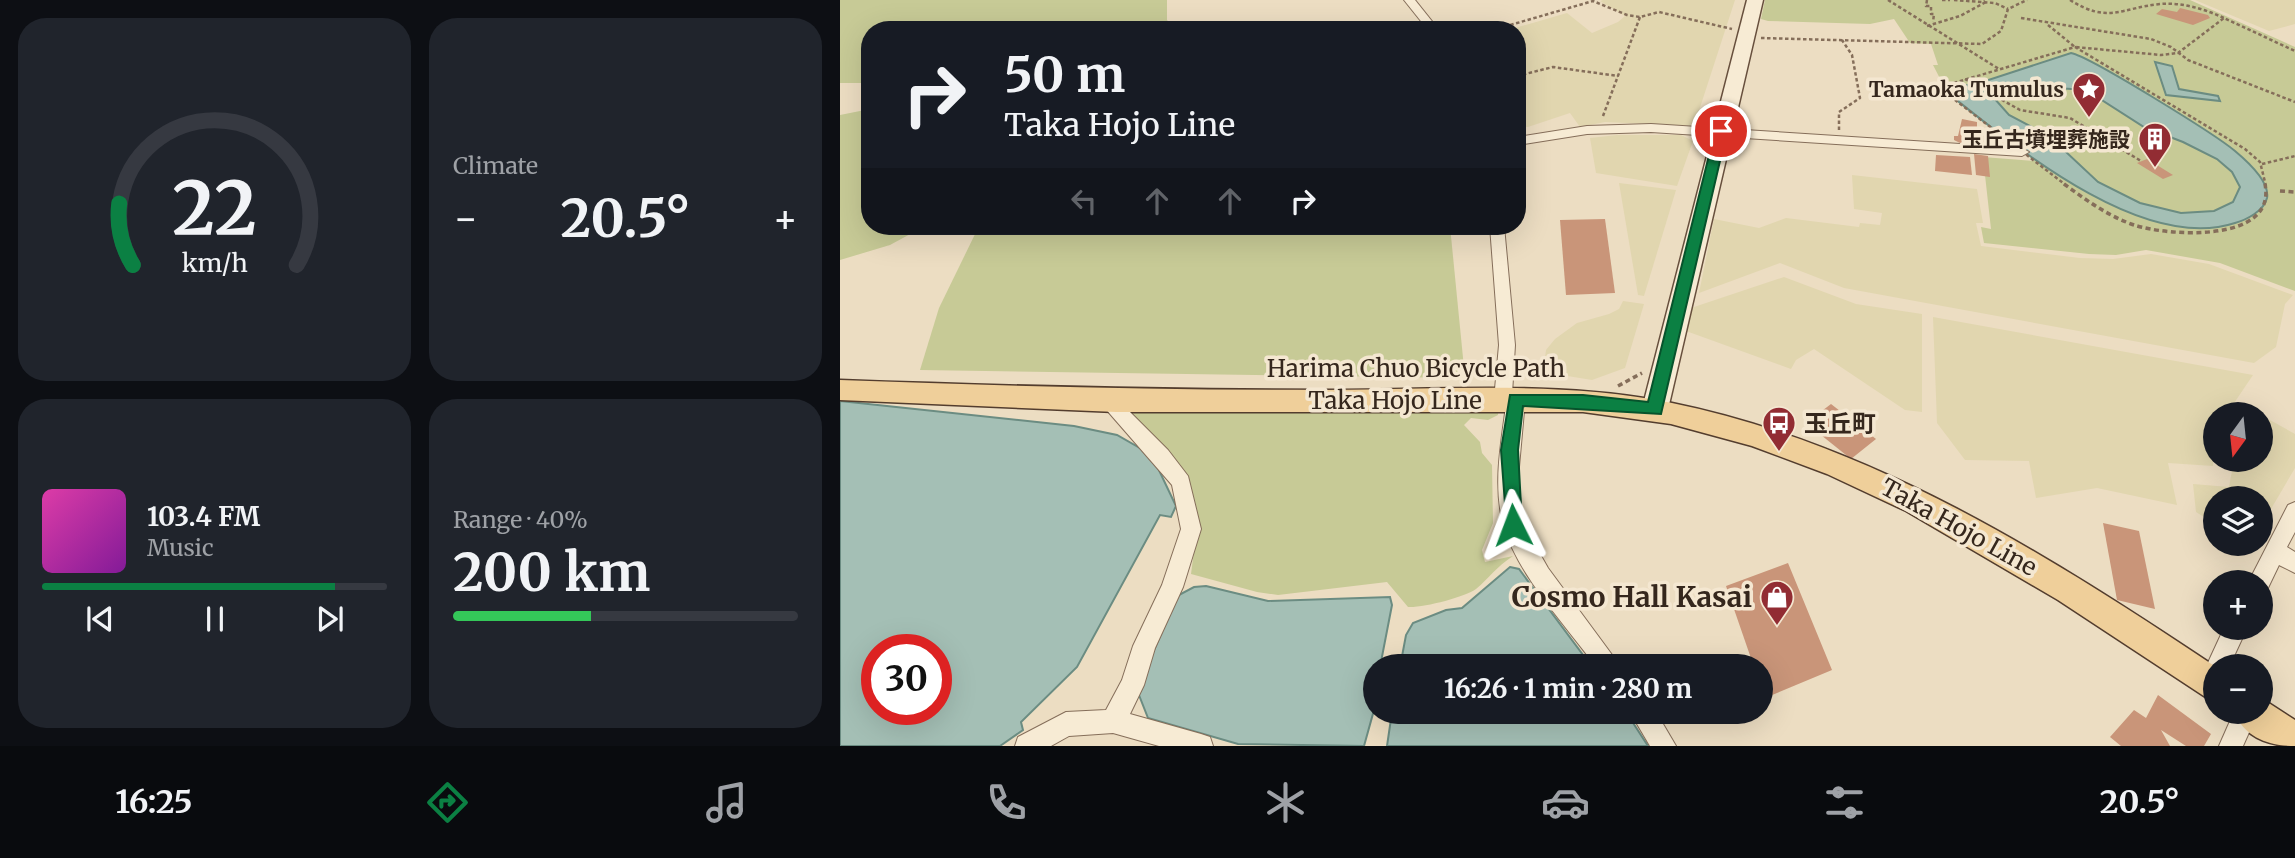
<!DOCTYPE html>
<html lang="en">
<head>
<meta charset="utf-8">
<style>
  body { margin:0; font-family:Merriweather,"Noto Sans JP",serif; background:#20242c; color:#f1f3f6; height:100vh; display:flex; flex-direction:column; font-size:26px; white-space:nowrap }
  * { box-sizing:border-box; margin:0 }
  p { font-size:23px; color:#9ea1a6 }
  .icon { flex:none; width:38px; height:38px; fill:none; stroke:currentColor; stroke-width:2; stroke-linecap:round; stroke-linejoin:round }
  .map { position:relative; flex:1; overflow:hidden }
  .details { display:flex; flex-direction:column; gap:18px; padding:18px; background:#0d0f14; width:840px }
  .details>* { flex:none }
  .guide { position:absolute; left:21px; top:21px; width:665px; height:214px; border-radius:28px; box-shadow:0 7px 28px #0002; background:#171b24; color:#f1f3f6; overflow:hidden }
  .needle { width:46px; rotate:195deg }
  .tools { position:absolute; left:1363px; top:402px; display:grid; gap:14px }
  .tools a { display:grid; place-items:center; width:70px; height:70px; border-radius:50%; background:#171b24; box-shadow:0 7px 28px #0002; font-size:35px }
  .speed { position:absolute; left:21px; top:634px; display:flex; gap:14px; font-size:35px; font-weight:700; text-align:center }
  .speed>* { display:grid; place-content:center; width:91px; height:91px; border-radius:50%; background:#171b24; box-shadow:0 7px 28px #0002; line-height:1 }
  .speed .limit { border:10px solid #d22; background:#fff; color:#111 }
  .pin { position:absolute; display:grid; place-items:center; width:60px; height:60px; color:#fff; margin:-30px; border:4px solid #fff; border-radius:50%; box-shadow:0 2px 7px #0007 }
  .me { position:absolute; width:77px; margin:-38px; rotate:357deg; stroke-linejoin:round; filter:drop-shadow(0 0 5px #0008) }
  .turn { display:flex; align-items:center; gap:24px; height:147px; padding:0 28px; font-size:32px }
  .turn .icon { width:91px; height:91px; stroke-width:2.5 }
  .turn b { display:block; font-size:49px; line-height:60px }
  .lanes { display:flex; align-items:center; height:66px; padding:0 28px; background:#0003; justify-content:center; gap:35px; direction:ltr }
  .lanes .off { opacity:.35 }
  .big { font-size:52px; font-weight:700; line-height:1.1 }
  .details .widget { flex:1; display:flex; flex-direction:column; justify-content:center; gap:10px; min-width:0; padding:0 24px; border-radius:28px; background:#20242c }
  .details .dial { align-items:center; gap:0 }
  .dial svg { height:182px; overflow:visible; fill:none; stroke:#363941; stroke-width:7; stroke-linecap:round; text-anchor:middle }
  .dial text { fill:#f1f3f6; stroke:none }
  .song { display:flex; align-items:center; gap:21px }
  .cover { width:84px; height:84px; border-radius:10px; background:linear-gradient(135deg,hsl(320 70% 55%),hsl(290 70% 35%)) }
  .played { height:7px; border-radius:4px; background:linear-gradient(90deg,#0b8043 85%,#363941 85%) }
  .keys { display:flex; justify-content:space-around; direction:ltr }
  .heat { display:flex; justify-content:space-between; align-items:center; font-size:38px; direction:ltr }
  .charge { height:10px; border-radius:5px; background:linear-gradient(90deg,#34c759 40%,#363941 0) }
  .details .tiles { flex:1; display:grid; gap:18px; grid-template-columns:repeat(2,1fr) }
  .trip { position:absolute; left:523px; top:654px; width:410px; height:70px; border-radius:35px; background:#171b24; box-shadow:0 7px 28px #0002; font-weight:700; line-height:70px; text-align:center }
  .tabs { display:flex; height:112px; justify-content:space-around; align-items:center; background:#090b0e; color:#9ea1a6 }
  .tabs .icon { width:49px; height:49px }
  .tabs .active { color:#0b8043 }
  .tabs b { font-size:32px; color:#f1f3f6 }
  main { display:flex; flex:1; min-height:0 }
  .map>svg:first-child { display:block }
  .farmland { fill:#e1d6af }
  .green { fill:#c7ca96 }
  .water { fill:#a4bfb5; stroke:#6b8c82; stroke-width:2; fill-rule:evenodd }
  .building { fill:#c99579 }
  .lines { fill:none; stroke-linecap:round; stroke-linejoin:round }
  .street-casing { stroke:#856e5a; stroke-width:2 }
  .secondary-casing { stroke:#674f3d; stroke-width:3 }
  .primary-casing { stroke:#533d2e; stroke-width:3 }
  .path-far1 { stroke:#856e5a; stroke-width:2.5; stroke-dasharray:3.5 2.5; stroke-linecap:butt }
  .path { stroke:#856e5a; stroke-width:3.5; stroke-dasharray:5 3.5; stroke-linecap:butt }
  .street { fill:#f7ebd4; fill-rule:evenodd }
  .secondary { fill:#f7ebd4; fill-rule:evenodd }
  .primary { fill:#efcf9a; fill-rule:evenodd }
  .route { fill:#0b8043; stroke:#07532c; stroke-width:2 }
  .labels { text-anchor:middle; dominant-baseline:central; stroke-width:7; stroke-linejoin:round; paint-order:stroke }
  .far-poi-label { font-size:21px; font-weight:bold; fill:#35271d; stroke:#f4e7d1; text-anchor:end }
  .street-label { font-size:24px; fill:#35271d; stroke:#f4e7d1 }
  .poi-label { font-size:24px; font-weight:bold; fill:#35271d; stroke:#f4e7d1; text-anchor:start }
  .near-poi-label { font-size:28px; font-weight:bold; fill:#35271d; stroke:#f4e7d1; text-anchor:end }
</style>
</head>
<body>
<main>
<section class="details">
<div class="tiles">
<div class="widget dial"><svg viewBox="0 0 100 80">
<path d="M14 69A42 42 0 1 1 86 69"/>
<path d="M14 69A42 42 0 0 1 8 42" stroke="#0b8043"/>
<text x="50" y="56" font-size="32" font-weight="700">22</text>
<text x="50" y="72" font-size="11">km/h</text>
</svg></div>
<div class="widget"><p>Climate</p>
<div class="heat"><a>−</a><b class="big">20.5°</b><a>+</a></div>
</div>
<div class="widget">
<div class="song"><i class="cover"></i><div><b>103.4 FM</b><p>Music</p></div></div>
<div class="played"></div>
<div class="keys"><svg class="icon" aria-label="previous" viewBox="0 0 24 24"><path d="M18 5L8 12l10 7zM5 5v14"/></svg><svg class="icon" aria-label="pause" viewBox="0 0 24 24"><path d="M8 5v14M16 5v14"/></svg><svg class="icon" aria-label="next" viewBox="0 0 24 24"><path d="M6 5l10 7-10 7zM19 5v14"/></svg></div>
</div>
<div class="widget"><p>Range · 40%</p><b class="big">200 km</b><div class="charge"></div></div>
</div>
</section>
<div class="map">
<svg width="1455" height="746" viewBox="0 0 1455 746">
  <rect width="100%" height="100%" fill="#ecddc2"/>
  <g class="farmland">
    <polygon points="763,0 895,0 854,126 765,122 740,127 730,113 688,127 677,126 677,30 668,30 727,13 752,33 778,22 785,16 760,1"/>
    <polygon points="1355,0 1455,0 1455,24 1429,31"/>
    <polygon points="777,135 841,135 853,141 837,186 756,173 750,138"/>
    <polygon points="1012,175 1137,189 1143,223 1136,223 1141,246 1240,258 1273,259 1311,254 1369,264 1453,295 1445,304 1436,347 1414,363 1004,288 940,263 859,293 874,219 919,228 946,218 1019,227 1020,223 1040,225 1042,213 1014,209"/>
    <polygon points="779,183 836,190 804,296 798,295"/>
    <polygon points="944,277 1016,304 1082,314 1082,412 1065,410 974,349 956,360 951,369 846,331 851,308"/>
    <polygon points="783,301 804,304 785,368 752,380 703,372 706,350 715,339 737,323 769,314 779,309"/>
    <polygon points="1093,317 1413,375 1386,415 1376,415 1373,466 1328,463 1337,505 1257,488 1196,498 1189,461 1125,460 1097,423"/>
    <polygon points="1421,415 1455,434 1455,468 1421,526 1421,499 1376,499 1375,524 1356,512 1353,484 1389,487 1394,460 1421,460"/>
  </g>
  <g class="green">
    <polygon points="0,0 327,0 327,20 335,30 30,30 30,83 0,83"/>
    <polygon points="925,0 1350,0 1455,47 1455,291 1380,263 1306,250 1276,255 1249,254 1144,243 1141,227 1151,229 1143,157 1195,161 1108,94 1093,65 1098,65 1091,44 1070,43 1054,19 1030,24 928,21 921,19"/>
    <polygon points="30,109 30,226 85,226 50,245 0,260 0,115"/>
    <polygon points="139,226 610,226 625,378 80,370 99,308"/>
    <path d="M659,403L658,415L648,420L631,418L624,425L640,442L642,453L652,465L653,523L642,550L645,562L673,556C656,567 649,578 636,589C625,597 583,608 568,607L547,582L438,595L417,592L351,574L354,551L322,443L315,440L287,412Z"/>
  </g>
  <g class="water">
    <path d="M1231,53C1251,57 1376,135 1395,151C1407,161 1430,182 1427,198C1424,211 1406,220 1395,223C1303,253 1177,148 1109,94L1111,90L1127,85L1136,87L1154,98L1169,115L1209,136L1258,182L1300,203L1341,213L1374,211L1393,202L1400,187L1392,172L1377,159L1343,142L1304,127L1246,90L1202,87L1177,99L1155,96L1136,84Z"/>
    <polygon points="1315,62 1332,66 1339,89 1378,96 1380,101 1326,95"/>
    <path d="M0,401L234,426L277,435L305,451L317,466L336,506L331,517L320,515L237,667L181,722L183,730L160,746H0ZM37,649H96V709H37Z"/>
    <polygon points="670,567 679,569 752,667 560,667 566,635 573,623 606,610 622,608"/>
    <polygon points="366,586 428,601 550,597 552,605 540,667 536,667 534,710 524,746 398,744 308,718 297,690 337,596 354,587"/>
    <polygon points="552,712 786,712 808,746 547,746"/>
  </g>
  <g class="building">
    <polygon points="1340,8 1368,15 1370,18 1353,25 1316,14 1322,9 1337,12"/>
    <polygon points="1122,119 1137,122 1137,129 1151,131 1151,138 1162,140 1163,145 1120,143 1114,140 1114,136 1118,136"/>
    <polygon points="1134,154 1148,156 1150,177 1136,175"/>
    <polygon points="1096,155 1130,157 1132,175 1095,171"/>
    <polygon points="1307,159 1333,175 1323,179 1297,163"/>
    <polygon points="765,219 775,293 726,295 720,220"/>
    <polygon points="991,404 1036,439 1011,459 966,423"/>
    <polygon points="1263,523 1299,531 1315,609 1277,600"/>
    <polygon points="948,563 992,670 925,698 920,685 920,667 914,667 886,586"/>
    <polygon points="1318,695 1371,734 1364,746 1346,746 1321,730 1330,746 1281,746 1270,737 1294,710 1306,718"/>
  </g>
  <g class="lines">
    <defs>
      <g id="street">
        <polygon points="564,0 575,0 599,30 588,30"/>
        <polygon points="811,124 1182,148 1189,152 1182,156 811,132 747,134 684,144 677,140 684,136 747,126"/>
        <path d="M650,226H664L675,345L672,394L682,395L685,400L678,478L683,524L708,568L781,667H756C726,625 676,574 663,523C653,486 661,443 666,406L657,405L654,400L659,345Z"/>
        <polygon points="276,394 282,396 285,401 283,405 328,450 348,476 361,529 343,587 315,648 304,685 290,714 361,734 370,737 373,746 319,746 273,733 229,736 211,746 175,746 178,737 226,712 266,710 282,680 293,646 322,585 341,529 332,485 264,407 270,396"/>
        <polygon points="1455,502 1455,532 1447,547 1455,552 1455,573 1439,565 1427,590 1421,592 1421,583 1408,583 1448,505"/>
        <polygon points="1384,628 1407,628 1389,667 1376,667 1376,678 1369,675 1366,667"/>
        <polygon points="790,712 816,712 836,746 810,746"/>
        <polygon points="1394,712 1418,712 1403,746 1379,746"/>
      </g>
      <polygon id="secondary" points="907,0 923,0 828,409 824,416 815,419 806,416 802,409"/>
      <g id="primary">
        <path d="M0,380C162,386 323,390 485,390C598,390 721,380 832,403C1033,444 1208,555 1376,667V704L1218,600L1066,511L987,474L912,446L831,424L743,412H276L0,400Z"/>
        <path d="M1421,698L1455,720V746C1429,746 1405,738 1394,712H1421Z"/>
      </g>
    </defs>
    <use href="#street" class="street-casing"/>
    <use href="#secondary" class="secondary-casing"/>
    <use href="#primary" class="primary-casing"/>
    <g class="path-far1">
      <polyline points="1048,0 1159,69"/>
      <polyline points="1087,0 1086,6 1091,6 1091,14 1094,14 1093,22"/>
      <polyline points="1102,0 1110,0"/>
      <polyline points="1114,0 1155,3 1168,9"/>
      <path d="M1230,0C1268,24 1281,8 1320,4C1342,2 1364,9 1384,18"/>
      <polyline points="1181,18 1311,39 1331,47 1348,60 1455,102"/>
      <polyline points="1208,25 1235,47 1321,55 1338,53 1384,18 1455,51"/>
      <polyline points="1087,26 1120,16 1146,2 1144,0"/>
      <polyline points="653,30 753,1 787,15 800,17 819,12 892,29"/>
      <polyline points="921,38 1142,44 1161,31 1168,9 1187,0"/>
      <polyline points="677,76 713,67 778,76"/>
      <polyline points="1125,79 1180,110 1230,118 1301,161"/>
      <polyline points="763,116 800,17"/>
      <polyline points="999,130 999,112 1020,98 1012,55 1002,40"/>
      <polyline points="1422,164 1455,156"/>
      <polyline points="1227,186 1106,93 1107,85 1235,47 1405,149 1420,162 1426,186"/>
    </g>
    <g class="path">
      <path d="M1224,184C1246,200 1268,216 1294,225C1327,236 1437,244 1425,184"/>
      <polyline points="1440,191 1455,192"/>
      <polyline points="778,386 802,373"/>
    </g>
    <use href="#street" class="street"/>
    <use href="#secondary" class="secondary"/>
    <use href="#primary" class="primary"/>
  </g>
  <polygon class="route" points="881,127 887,131 821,414 683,406 678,450 682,525 680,531 673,533 667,531 661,450 670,395 743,395 808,402 875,131"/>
  <defs>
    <symbol id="sight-pin" viewBox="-11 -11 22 30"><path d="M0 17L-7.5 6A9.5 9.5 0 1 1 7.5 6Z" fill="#922c33" stroke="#f4e7d1"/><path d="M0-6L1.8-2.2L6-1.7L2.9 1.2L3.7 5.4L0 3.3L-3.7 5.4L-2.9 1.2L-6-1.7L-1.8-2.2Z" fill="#fff"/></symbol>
    <symbol id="building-pin" viewBox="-11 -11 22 30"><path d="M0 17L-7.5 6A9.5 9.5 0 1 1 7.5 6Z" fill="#922c33" stroke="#f4e7d1"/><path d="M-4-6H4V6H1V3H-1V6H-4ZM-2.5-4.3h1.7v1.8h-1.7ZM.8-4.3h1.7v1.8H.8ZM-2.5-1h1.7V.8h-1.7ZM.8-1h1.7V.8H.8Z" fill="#fff"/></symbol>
    <symbol id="bus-pin" viewBox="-11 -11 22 30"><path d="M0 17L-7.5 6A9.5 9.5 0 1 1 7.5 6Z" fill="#922c33" stroke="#f4e7d1"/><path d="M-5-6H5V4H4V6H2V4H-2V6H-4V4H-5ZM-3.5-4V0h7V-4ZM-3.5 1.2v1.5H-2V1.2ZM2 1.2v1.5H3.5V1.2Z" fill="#fff"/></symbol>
    <symbol id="shop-pin" viewBox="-11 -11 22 30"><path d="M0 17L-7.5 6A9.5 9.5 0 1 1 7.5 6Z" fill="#922c33" stroke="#f4e7d1"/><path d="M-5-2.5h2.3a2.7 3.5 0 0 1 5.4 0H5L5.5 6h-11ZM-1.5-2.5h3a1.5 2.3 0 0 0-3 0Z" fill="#fff"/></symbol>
  </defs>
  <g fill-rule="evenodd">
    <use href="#sight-pin" x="1230" y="70" width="38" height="52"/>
    <use href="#building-pin" x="1296" y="120" width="38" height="52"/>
    <use href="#bus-pin" x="920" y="404" width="38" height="52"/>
    <use href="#shop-pin" x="918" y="578" width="38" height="52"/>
  </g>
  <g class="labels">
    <g class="far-poi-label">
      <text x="1224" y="89">Tamaoka Tumulus</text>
      <text x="1290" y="139">玉丘古墳埋葬施設</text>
    </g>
    <g class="street-label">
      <text x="576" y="368">Harima Chuo Bicycle Path</text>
      <text x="555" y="400">Taka Hojo Line</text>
      <text transform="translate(1119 527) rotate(29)">Taka Hojo Line</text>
    </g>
    <g class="poi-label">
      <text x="964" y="423">玉丘町</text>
    </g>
    <g class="near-poi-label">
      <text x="912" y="597">Cosmo Hall Kasai</text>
    </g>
  </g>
</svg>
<div class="tools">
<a><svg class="needle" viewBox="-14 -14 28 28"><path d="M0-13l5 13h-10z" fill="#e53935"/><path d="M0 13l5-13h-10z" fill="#9ea1a6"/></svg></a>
<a><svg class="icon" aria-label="layers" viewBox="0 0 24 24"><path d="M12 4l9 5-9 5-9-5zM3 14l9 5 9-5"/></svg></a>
<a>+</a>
<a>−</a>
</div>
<div class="speed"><div class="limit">30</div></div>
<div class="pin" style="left:881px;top:131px;background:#d93025"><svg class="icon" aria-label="arrive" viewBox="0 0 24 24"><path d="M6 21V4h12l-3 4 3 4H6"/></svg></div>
<svg class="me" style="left:673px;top:525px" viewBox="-20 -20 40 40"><path d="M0-17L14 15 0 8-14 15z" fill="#0b8043" stroke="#fff" stroke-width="4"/></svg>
<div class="trip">16:26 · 1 min · 280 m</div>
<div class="guide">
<div class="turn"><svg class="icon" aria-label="right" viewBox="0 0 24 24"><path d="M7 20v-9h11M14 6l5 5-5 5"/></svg><div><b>50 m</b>Taka Hojo Line</div></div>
<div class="lanes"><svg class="icon off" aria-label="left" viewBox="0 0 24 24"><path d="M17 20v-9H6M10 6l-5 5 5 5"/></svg><svg class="icon off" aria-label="ahead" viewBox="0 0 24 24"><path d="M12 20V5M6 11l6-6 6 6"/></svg><svg class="icon off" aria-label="ahead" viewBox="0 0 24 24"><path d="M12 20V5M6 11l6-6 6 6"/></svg><svg class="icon" aria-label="right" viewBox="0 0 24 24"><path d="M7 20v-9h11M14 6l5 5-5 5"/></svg></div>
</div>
</div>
</main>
<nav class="tabs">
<b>16:25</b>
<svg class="icon active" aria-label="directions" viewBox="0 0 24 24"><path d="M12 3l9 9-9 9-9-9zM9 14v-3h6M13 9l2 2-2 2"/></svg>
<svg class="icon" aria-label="music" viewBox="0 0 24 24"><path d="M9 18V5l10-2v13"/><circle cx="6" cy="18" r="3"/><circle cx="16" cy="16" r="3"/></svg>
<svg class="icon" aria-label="phone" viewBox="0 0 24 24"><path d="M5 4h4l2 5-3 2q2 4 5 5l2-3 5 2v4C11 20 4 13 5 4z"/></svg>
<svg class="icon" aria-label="climate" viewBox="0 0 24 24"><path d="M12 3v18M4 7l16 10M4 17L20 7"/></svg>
<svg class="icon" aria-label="car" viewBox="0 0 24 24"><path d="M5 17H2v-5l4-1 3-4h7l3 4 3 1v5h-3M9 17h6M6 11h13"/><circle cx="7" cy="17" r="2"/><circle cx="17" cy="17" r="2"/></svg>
<svg class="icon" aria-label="filters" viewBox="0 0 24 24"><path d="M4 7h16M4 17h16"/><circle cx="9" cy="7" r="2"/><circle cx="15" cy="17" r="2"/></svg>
<b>20.5°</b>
</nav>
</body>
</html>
